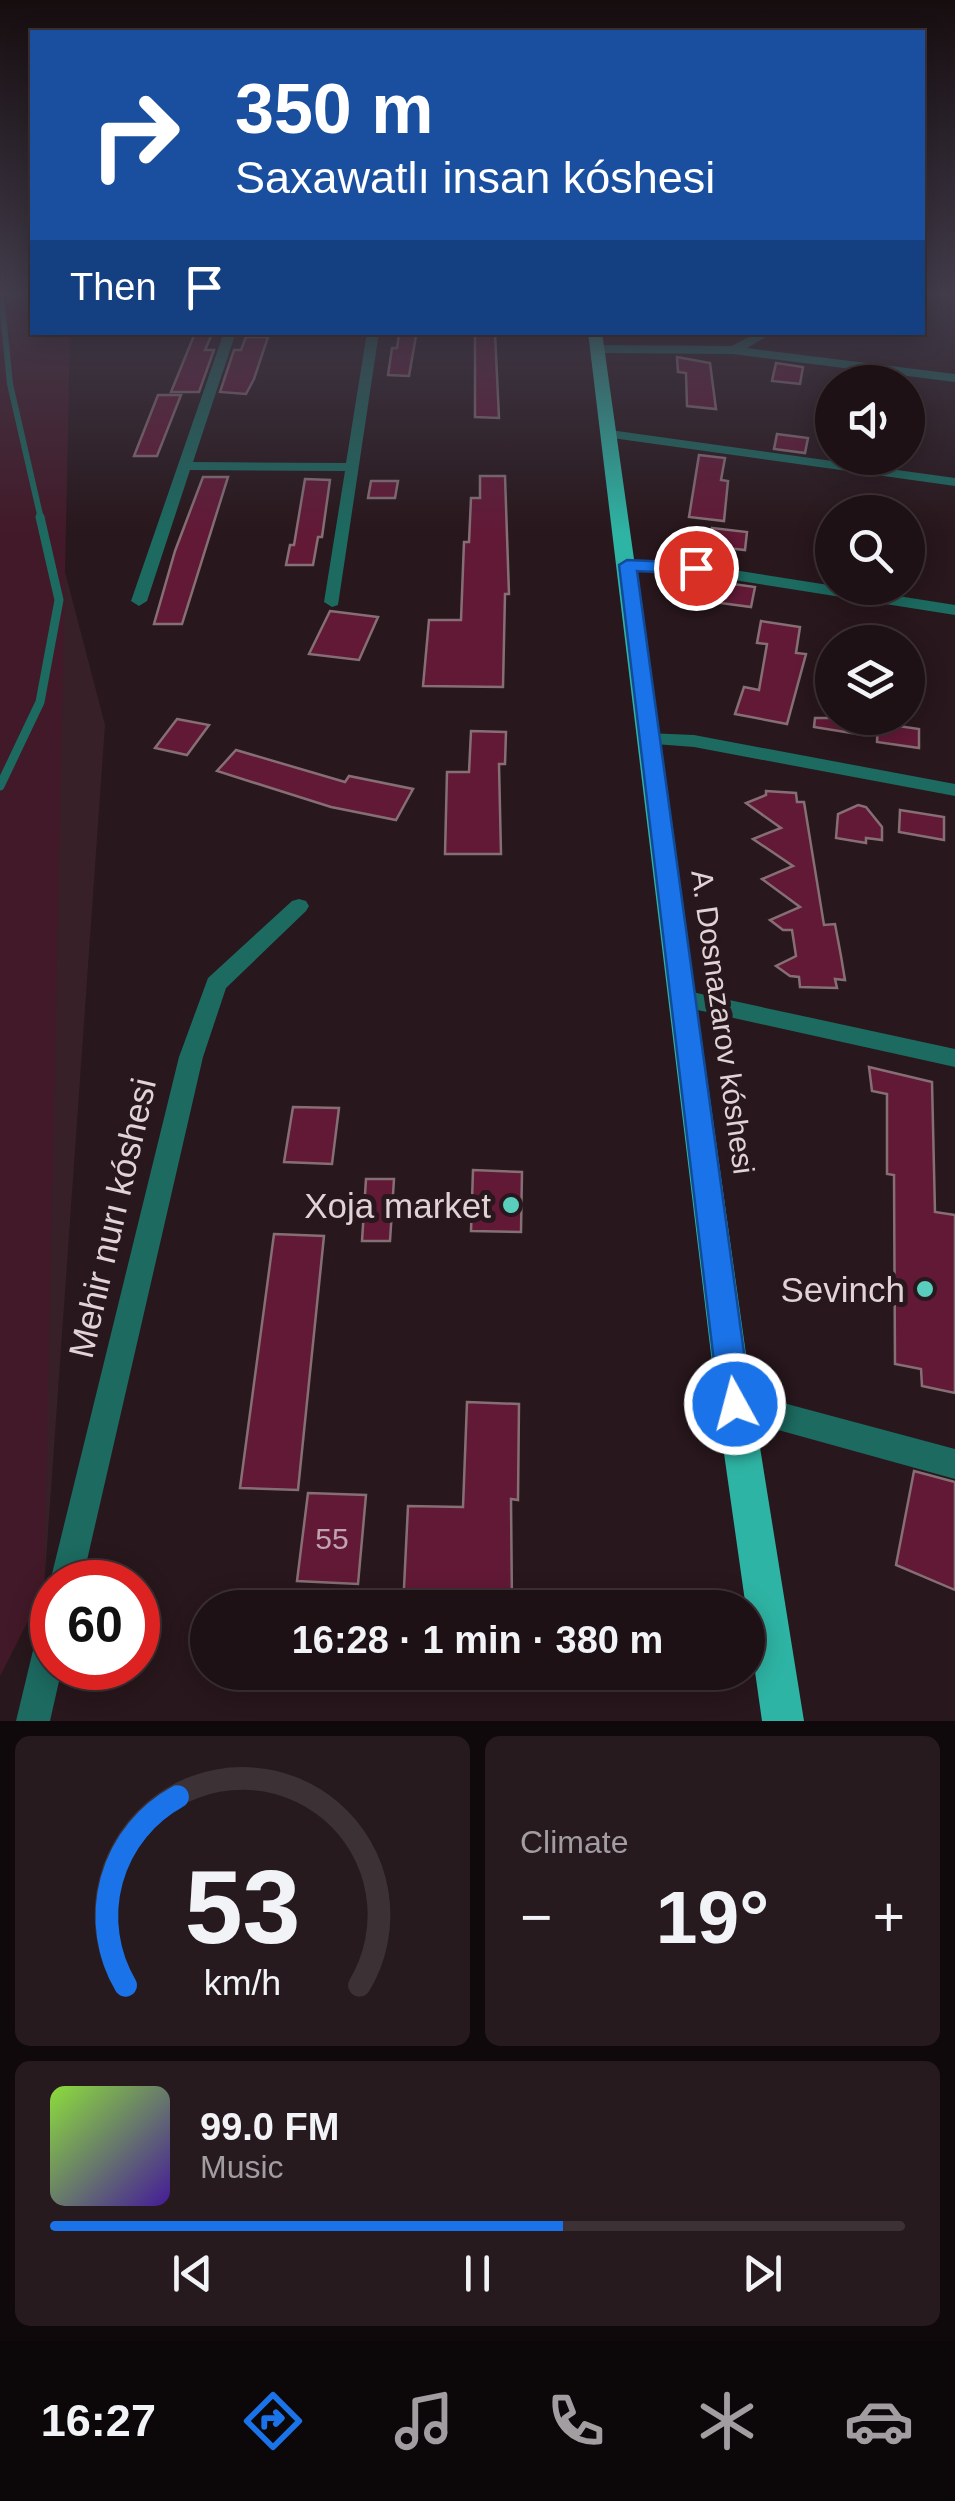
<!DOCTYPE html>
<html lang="en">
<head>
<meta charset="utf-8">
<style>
  body { margin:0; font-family:Arial,sans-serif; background:#261a1e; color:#f1f3f6; height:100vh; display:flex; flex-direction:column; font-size:38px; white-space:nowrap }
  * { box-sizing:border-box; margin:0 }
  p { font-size:32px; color:#a19da0 }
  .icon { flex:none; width:55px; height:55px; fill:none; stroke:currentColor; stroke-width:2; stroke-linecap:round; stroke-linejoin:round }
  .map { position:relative; height:1721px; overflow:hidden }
  .drawer { display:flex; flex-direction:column; gap:15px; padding:15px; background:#10090c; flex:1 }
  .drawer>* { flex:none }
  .top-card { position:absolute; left:30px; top:30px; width:895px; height:305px; border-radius:0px; box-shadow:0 5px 25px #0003,0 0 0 2px #3c3134; background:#1a4fa0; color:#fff; overflow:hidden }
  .buttons { position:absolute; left:815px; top:365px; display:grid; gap:20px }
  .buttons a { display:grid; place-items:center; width:110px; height:110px; border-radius:50%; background:#1e1115; box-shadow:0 5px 25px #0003,0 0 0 2px #3c3134; font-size:50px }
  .speed { position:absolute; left:30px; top:1560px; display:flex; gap:20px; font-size:50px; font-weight:700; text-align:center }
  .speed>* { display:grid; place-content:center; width:130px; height:130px; border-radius:50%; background:#1e1115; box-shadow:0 5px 25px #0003,0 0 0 2px #3c3134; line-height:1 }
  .speed .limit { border:15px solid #d22; background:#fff; color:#111 }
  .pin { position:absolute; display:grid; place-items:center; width:85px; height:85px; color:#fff; margin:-42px; border:5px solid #fff; border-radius:50%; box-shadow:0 2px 10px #0007 }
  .me { position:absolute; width:110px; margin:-55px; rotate:353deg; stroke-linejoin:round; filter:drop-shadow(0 0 8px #0008) }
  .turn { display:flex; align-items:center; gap:35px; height:210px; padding:0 40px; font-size:45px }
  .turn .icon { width:130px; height:130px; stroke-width:2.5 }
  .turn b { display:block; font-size:70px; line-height:85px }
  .then { display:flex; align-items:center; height:95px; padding:0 40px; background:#0003; gap:20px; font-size:38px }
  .big { font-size:75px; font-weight:700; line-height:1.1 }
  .drawer .widget { flex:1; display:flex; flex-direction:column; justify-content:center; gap:15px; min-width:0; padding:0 35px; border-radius:15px; background:#261a1e }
  .drawer .dial { align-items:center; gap:0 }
  .dial svg { height:260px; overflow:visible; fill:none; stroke:#3c3134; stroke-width:7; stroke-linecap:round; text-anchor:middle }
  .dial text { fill:#f1f3f6; stroke:none }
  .song { display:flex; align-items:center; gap:30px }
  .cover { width:120px; height:120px; border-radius:15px; background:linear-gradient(135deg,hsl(90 70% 55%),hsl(260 70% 35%)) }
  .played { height:10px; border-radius:5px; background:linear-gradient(90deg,#1a73e8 60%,#3c3134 60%) }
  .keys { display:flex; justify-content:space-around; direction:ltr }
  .heat { display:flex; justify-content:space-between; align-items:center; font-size:55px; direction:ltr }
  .drawer .tiles { flex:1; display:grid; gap:15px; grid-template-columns:1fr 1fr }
  .widget:last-child { grid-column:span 2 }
  .trip { position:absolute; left:190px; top:1590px; width:575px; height:100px; border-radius:50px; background:#1e1115; box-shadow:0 5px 25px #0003,0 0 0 2px #3c3134; font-weight:700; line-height:100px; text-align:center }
  .dock { display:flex; height:160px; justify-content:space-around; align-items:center; background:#0c0708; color:#a19da0 }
  .dock .icon { width:70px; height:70px }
  .dock .active { color:#1a73e8 }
  .dock b { font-size:45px; color:#f1f3f6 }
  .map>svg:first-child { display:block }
  .built { fill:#372027 }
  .green { fill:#421928 }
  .building { fill:#621936; stroke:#856f75; stroke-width:2.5 }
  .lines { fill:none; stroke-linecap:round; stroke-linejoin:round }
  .service-far1 { stroke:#1c6a60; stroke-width:6 }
  .service { stroke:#1c6a60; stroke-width:9 }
  .minor { fill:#1c6a60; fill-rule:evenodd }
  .primary { fill:#2eb4a4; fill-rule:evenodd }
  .route { fill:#1a73e8; stroke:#114b97; stroke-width:2.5 }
  .poi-dot { fill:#5acebd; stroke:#28171c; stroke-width:4 }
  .labels { text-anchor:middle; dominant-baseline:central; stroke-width:10; stroke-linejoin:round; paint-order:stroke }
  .street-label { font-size:30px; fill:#dfd3d6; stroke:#28171c }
  .near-number-label { font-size:30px; fill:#c0a4ae }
  .near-poi-label { font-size:35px; fill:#dfd3d6; stroke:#28171c; text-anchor:end }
  .near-street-label { font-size:35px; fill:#dfd3d6; stroke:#28171c }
</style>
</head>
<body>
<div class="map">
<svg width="955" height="1721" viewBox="0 0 955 1721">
  <rect width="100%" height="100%" fill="#28171c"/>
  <polygon class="built" points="32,293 32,332 58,545 105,725 44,1589 0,1676"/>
  <polygon class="green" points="0,293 32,293 32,332 70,333 44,1589 0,1676"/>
  <g class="building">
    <polygon points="195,333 212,334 205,350 214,350 199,392 171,392"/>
    <polygon points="475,333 495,333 499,418 475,417"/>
    <polygon points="399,335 416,336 409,376 388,375 392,348 397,348"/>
    <polygon points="246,337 268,337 254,379 246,394 220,392 234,350 241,350"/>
    <polygon points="677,357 710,363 716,409 687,406 686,373 678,372"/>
    <polygon points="776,363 803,367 800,384 772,381"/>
    <polygon points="158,395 181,395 157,456 134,456"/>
    <polygon points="777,434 808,438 805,453 774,449"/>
    <polygon points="699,455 725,458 721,480 728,481 724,521 689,517"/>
    <polygon points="480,476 505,476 509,594 505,594 503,687 423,686 429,620 461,620 464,542 469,542 471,498 480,498"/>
    <polygon points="203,477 228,477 182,624 154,624 175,551"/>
    <polygon points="305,479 330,480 322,537 318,537 313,565 286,565 290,545 294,545"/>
    <polygon points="371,481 398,481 395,498 368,498"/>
    <polygon points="712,528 747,532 745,550 709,546"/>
    <polygon points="718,582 755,587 751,607 713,602"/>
    <polygon points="330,611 378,617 359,660 309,654"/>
    <polygon points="761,621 800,627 796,653 806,654 787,724 735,714 744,687 759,690 767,644 757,643"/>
    <polygon points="815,718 865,718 864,735 814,727"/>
    <polygon points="177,719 209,725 187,755 155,748"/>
    <polygon points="878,723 919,729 919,748 877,742"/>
    <polygon points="471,731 506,732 505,764 499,764 501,854 445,854 447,772 469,772"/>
    <polygon points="236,750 345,782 349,776 413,789 396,820 331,807 217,771"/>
    <polygon points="766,791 796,793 797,802 804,802 824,925 835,924 841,956 845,980 835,979 837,988 800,987 799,977 790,976 776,966 796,956 792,930 783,930 770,920 800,907 762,879 793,866 753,839 781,828 746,803 766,795"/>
    <polygon points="858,805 866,807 882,827 882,840 866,838 866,843 836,838 838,814"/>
    <polygon points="900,810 944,817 944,840 899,832"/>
    <polygon points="869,1067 932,1082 935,1212 955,1215 955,1393 922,1386 921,1369 895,1364 894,1175 887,1174 887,1094 872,1091"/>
    <polygon points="293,1107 339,1108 332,1164 284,1162"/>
    <polygon points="473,1170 522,1172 521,1232 471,1231"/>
    <polygon points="366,1179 394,1179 390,1241 362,1241"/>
    <polygon points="274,1234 324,1236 298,1490 240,1488"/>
    <polygon points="467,1402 519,1404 518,1500 511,1499 512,1608 403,1608 408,1506 463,1507"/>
    <polygon points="914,1471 955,1482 955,1590 896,1565"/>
    <polygon points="308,1493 366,1495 358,1584 297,1581"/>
  </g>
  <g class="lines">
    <polyline class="service-far1" points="1,293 10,384 41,519"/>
    <polyline class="service" points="0,786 40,702 59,600 40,517"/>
    <g class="minor">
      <polygon points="224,332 236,332 193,462 346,463 367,332 379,332 338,605 332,607 324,602 345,471 190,470 147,601 139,606 131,601"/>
      <polygon points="758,332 774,332 747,348 955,374 955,382 733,354 597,353 591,349 597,345 732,346"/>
      <polygon points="610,430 955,478 955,486 605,437 603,434"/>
      <polygon points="627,560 696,564 955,605 955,615 696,574 622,568 619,565"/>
      <polygon points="647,733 694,735 955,784 955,796 694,747 641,743 638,739"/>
      <polygon points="299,899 306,901 309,906 306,911 226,988 203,1057 82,1582 52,1582 52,1587 50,1582 179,1057 208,978 292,901"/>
      <polygon points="683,990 955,1049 955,1067 675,1005 672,999 675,993"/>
      <polygon points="735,1390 955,1449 955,1479 735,1418 725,1414 721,1404 725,1394"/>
      <polygon points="52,1622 52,1668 62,1668 50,1721 16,1721 36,1638 41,1627"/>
    </g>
    <polygon class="primary" points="588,332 602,332 753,1404 804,1721 762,1721 717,1404"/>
  </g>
  <linearGradient id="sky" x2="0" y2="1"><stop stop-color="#160d0f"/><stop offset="0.55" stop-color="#423c4b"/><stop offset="1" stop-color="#423c4b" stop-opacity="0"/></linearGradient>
  <rect width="955" height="534" fill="url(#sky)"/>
  <polygon class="route" points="627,560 696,563 705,568 696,574 637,571 751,1404 746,1415 735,1420 724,1415 719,1404 619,565"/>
  <g class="poi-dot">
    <circle cx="511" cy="1205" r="10"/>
    <circle cx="925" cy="1289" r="10"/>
  </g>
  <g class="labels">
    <g class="street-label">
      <text transform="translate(723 1022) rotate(82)">A. Dosnazarov kóshesi</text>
    </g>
    <g class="near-number-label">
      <text x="332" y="1538">55</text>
    </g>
    <g class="near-poi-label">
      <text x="491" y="1205">Xoja market</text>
      <text x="905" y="1289">Sevinch</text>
    </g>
    <g class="near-street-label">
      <text transform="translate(112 1218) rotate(-77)">Mehir nurı kóshesi</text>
    </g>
  </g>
</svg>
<div class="buttons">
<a><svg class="icon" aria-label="sound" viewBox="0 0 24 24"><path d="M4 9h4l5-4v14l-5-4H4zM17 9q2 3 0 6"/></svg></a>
<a><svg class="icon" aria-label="search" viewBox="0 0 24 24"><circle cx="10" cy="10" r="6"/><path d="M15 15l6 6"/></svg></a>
<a><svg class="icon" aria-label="layers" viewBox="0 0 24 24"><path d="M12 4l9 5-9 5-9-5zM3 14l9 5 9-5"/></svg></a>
</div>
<div class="speed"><div class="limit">60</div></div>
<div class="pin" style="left:696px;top:568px;background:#d93025"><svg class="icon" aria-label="arrive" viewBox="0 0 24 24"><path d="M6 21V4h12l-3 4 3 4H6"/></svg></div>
<svg class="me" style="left:735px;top:1404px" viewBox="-20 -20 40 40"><circle r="17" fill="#1a73e8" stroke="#fff" stroke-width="3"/><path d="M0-11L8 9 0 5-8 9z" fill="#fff"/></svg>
<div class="trip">16:28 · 1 min · 380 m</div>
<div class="top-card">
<div class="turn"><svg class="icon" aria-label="right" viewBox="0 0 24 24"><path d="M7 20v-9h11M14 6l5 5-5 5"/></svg><div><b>350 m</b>Saxawatlı insan kóshesi</div></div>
<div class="then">Then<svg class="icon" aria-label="arrive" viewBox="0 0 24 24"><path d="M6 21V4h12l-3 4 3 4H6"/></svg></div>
</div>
</div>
<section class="drawer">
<div class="tiles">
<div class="widget dial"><svg viewBox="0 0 100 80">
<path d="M14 69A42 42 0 1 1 86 69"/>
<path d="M14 69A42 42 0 0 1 30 11" stroke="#1a73e8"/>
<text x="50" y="56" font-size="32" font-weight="700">53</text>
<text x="50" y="72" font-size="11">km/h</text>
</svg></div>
<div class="widget"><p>Climate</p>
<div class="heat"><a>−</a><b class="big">19°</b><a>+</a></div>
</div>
<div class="widget">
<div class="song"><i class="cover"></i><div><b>99.0 FM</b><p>Music</p></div></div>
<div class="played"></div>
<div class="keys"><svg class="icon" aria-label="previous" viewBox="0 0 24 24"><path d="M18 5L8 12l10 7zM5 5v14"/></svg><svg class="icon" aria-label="pause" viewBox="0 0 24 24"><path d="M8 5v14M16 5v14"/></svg><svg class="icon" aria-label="next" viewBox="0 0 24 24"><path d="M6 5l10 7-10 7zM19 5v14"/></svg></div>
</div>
</div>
</section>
<nav class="dock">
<b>16:27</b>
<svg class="icon active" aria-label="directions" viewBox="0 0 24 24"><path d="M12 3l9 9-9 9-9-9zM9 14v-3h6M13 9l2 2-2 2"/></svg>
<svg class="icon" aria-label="music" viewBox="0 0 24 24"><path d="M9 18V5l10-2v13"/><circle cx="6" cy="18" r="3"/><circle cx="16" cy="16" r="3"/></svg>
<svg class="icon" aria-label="phone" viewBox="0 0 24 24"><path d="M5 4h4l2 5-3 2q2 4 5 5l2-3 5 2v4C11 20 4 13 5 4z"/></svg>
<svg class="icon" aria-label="climate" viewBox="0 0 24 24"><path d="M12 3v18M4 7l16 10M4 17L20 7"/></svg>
<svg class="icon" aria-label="car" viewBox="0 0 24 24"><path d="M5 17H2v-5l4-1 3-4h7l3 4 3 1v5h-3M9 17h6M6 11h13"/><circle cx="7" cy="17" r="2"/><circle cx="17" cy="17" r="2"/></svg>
</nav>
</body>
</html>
